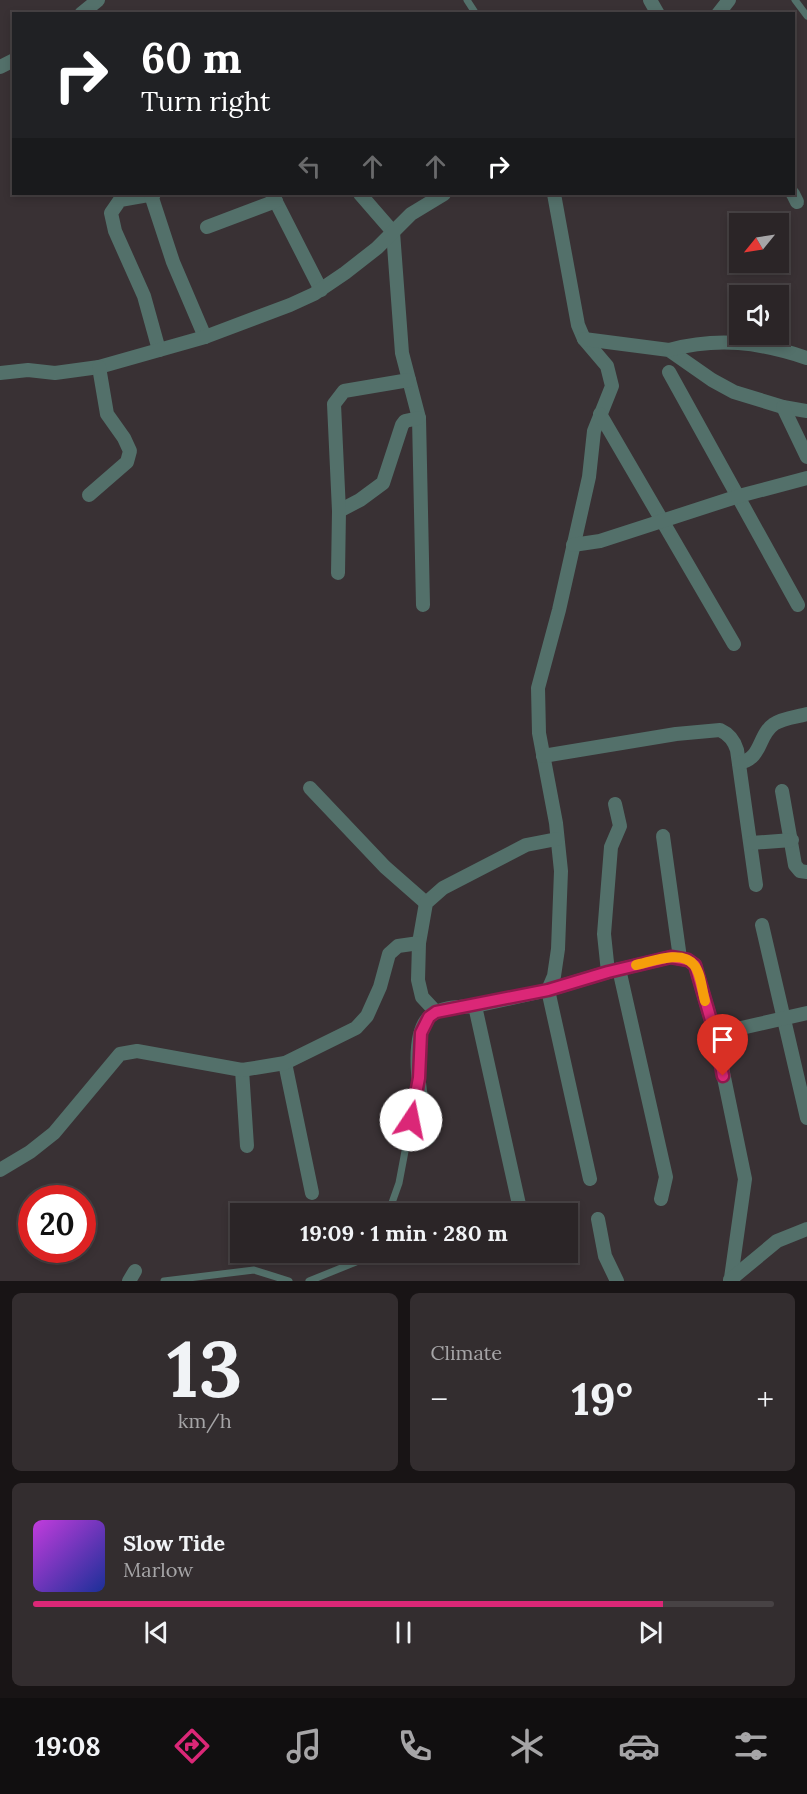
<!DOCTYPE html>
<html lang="en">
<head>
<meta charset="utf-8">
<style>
  body { margin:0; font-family:Lora,serif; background:#332d2f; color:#f1f3f6; height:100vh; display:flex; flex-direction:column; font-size:22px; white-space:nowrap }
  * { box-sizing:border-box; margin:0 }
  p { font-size:20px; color:#a6a5a7 }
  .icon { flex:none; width:33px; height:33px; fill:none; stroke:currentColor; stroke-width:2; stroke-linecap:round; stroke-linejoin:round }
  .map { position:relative; height:1281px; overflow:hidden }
  .sheet { display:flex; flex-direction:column; gap:12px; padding:12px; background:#181415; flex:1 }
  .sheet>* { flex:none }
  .guide { position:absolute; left:12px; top:12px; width:783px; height:183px; border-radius:0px; box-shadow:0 3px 9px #0003,0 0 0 2px #474244; background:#202124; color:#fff; overflow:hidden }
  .needle { width:39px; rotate:240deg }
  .buttons { position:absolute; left:729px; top:213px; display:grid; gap:12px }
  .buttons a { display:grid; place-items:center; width:60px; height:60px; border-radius:0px; background:#2b2527; box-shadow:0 3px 9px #0003,0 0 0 2px #474244; font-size:30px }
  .speed { position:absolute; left:18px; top:1185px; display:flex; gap:12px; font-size:30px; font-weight:700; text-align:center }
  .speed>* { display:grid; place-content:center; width:78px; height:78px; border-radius:50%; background:#2b2527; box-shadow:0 3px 9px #0003,0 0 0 2px #474244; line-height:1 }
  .speed .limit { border:9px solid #d22; background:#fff; color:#111 }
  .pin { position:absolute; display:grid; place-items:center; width:51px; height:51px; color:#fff; margin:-62px -26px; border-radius:50% 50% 50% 0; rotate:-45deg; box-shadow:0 0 6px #0007 }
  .pin .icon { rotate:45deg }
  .me { position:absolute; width:66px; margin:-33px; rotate:11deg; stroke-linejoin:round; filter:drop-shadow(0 0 4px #0008) }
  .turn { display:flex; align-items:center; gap:21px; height:126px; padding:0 30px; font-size:27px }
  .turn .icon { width:78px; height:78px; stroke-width:2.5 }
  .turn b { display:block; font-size:42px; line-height:51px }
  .lanes { display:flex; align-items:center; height:57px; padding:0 30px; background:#0003; justify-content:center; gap:30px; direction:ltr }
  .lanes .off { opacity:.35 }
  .big { font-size:45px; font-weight:700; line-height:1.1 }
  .sheet .tile { flex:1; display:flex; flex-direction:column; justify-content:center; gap:9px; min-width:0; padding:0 21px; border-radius:9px; background:#332d2f }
  .sheet .dial { align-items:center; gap:0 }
  .dial b { font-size:78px; line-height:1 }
  .song { display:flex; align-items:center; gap:18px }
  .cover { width:72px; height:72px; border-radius:9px; background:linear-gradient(135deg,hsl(290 70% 55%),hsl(230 70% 35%)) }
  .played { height:6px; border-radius:3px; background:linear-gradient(90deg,#db2777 85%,#474244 85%) }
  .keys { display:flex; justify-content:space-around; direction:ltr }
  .heat { display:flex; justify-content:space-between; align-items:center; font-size:33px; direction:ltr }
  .sheet .tiles { flex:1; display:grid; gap:12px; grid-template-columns:1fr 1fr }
  .tile:last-child { grid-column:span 2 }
  .trip { position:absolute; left:230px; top:1203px; width:348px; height:60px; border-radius:0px; background:#2b2527; box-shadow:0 3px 9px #0003,0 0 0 2px #474244; font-weight:700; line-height:60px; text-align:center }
  .menu { display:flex; height:96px; justify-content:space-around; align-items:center; background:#110f10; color:#a6a5a7 }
  .menu .icon { width:42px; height:42px }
  .menu .active { color:#db2777 }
  .menu b { font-size:27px; color:#f1f3f6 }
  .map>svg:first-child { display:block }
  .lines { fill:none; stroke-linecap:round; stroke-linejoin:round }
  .lane { stroke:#53706a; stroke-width:7 }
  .street { stroke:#53706a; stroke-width:14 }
  .route-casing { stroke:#8e194d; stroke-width:15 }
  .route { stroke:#db2777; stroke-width:10 }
  .slow { stroke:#f59e0b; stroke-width:10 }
</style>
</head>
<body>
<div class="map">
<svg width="807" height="1281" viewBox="0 0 807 1281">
  <rect width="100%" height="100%" fill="#393134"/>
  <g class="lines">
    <g class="lane">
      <polyline points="467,0 476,14"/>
      <polyline points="795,0 807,16"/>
      <polyline points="388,1214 399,1183 416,1093"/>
      <polyline points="164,1281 254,1270 289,1281"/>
      <polyline points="309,1281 356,1262 368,1252"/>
    </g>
    <g class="street">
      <polyline points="650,0 658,14"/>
      <polyline points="81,14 98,0"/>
      <polyline points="718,14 729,0"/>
      <polyline points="0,67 14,60"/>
      <polyline points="154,194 120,200 111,213 115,231 144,296 159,350"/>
      <polyline points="272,194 321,290"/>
      <polyline points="360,194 393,232 402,353 419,418 423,605"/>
      <polyline points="554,194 578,325 584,339 607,366 612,386 594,431 589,477 559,610 538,688 539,733 556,823 561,871 558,949 554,976 548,990 590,1179"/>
      <polyline points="793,194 797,202"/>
      <polyline points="151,195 173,262 205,337"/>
      <polyline points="207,227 276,201"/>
      <polyline points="584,339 669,350 712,380 734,392 783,407 807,411"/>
      <path d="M669,350C718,337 759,342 807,358"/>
      <polyline points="669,372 798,605"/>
      <polyline points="0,373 28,370 55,373 99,367 205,337 290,305 314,294 345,273 377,248 411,214 444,194"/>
      <polyline points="783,407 807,457"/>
      <polyline points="600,414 734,644"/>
      <polyline points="89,495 127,462 130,451 124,438 107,414 99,367"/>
      <polyline points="339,511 360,500 383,483 402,425 405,421 419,418"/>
      <polyline points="573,545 600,541 739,496 807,478"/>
      <polyline points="338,573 339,511 334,404 344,391 409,380"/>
      <path d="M543,756L676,734L720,730C729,734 734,740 737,750L756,885"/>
      <path d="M739,763C763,758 757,736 774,724C783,718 796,717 807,714"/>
      <polyline points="310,788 385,867 426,903"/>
      <polyline points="782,791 795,865 800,871 807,872"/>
      <polyline points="663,836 680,958"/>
      <polyline points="751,843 792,840"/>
      <polyline points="762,925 807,1118"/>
      <polyline points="619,969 666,1177 661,1199"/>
      <polyline points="608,972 604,934 611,847 620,826 615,804"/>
      <polyline points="475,1006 548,990 608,972 671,957 688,960 695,965 715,1034 745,1179 731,1278"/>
      <polyline points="436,1012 422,997 418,980 419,943 426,903 443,888 526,845 557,839"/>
      <polyline points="715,1034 807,1013"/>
      <polyline points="285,1063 312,1193"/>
      <polyline points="242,1070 247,1146"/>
      <path d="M428,1138C423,1110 406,1037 430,1016C442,1006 461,1007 475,1006L520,1209"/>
      <polyline points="0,1170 30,1152 54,1133 120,1054 137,1051 242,1070 285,1063 356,1028 367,1016 380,987 389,954 398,946 419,943"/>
      <polyline points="598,1219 605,1256 617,1281"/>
      <polyline points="730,1280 777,1241 807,1229"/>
      <polyline points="129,1281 135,1271"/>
    </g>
  </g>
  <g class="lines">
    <defs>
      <polyline id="route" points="411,1120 419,1078 421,1033 429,1017 436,1012 548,990 608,972 671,957 688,960 695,965 715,1034 723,1076"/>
    </defs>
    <use href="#route" class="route-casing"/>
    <use href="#route" class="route"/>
    <path class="slow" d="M636,965C651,962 682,949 694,965C701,973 702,991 705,1001"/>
  </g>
</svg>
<div class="buttons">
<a><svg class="needle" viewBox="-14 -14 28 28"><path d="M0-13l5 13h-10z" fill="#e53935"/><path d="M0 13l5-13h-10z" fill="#a6a5a7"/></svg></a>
<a><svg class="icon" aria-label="sound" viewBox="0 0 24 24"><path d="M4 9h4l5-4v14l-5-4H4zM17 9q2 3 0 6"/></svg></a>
</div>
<div class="speed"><div class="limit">20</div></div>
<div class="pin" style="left:723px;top:1076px;background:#d93025"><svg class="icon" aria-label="arrive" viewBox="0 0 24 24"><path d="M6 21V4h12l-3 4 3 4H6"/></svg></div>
<svg class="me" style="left:411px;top:1120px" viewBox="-20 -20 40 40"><circle r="19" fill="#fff"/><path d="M0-13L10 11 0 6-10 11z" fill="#db2777"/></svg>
<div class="trip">19:09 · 1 min · 280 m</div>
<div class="guide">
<div class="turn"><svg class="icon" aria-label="right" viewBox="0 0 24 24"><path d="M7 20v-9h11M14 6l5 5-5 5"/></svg><div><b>60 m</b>Turn right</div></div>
<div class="lanes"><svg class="icon off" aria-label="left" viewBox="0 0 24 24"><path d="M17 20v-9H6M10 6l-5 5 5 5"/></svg><svg class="icon off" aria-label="ahead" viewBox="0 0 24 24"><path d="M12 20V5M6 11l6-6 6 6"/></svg><svg class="icon off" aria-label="ahead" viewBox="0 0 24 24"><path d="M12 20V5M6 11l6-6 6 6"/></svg><svg class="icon" aria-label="right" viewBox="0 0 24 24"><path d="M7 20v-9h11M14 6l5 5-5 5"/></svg></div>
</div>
</div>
<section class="sheet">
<div class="tiles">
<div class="tile dial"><b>13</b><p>km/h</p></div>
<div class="tile"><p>Climate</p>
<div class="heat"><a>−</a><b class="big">19°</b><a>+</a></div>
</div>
<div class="tile">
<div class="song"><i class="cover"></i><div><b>Slow Tide</b><p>Marlow</p></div></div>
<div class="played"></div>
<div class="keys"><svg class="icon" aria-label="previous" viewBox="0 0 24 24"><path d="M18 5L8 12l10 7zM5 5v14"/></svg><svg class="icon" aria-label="pause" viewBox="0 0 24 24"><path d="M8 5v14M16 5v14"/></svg><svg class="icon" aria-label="next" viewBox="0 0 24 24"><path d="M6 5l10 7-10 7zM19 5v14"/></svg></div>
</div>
</div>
</section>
<nav class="menu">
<b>19:08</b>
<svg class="icon active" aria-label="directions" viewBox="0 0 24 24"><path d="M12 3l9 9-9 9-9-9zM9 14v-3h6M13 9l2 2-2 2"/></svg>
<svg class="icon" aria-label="music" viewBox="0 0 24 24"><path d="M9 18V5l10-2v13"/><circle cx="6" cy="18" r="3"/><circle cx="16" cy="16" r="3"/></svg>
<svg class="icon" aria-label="phone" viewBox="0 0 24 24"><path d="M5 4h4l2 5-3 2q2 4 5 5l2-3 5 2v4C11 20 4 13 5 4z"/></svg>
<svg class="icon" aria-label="climate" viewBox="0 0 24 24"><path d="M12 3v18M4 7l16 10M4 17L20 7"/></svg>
<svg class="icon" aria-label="car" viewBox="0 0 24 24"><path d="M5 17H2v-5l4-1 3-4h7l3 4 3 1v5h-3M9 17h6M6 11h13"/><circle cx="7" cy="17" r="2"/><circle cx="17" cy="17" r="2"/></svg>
<svg class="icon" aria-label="filters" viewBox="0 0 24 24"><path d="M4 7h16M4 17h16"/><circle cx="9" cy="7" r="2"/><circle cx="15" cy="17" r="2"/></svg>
</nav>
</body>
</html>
